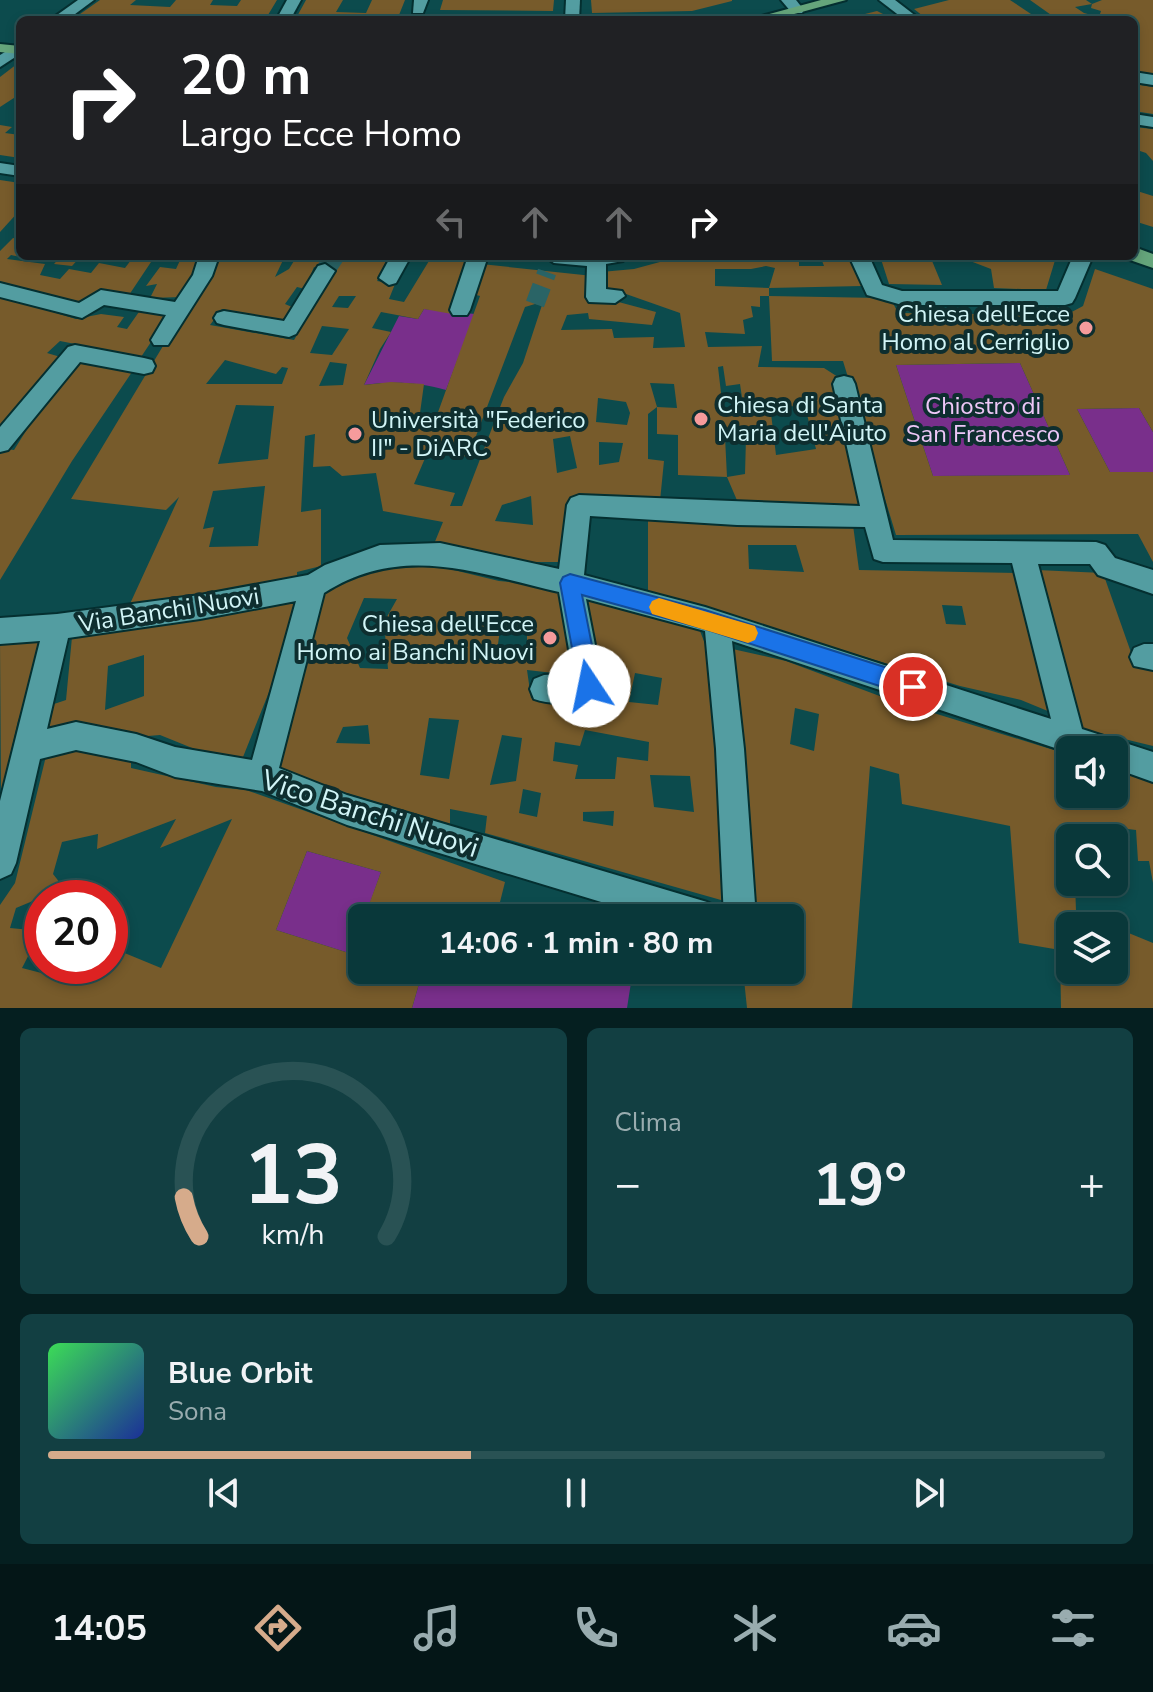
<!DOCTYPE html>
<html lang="it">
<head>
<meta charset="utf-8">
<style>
  body { margin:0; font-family:"Nunito Sans",sans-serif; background:#123f42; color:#f1f3f6; height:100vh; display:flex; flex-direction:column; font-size:30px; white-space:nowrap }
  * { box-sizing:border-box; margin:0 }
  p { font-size:26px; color:#99acaf }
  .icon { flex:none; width:44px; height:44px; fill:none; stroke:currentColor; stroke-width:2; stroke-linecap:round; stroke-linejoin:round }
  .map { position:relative; height:1008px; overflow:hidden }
  .details { display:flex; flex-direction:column; gap:20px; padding:20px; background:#051f20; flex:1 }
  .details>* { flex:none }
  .top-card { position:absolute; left:16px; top:16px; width:1122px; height:244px; border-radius:12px; box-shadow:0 4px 12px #0003,0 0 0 2px #295254; background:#202124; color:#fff; overflow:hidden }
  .fabs { position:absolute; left:1056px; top:736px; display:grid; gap:16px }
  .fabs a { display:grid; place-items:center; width:72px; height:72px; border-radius:12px; background:#09383a; box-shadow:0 4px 12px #0003,0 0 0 2px #295254; font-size:40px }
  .speed { position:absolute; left:24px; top:880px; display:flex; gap:16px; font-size:40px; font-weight:700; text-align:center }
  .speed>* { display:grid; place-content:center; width:104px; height:104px; border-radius:50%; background:#09383a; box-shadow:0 4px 12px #0003,0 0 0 2px #295254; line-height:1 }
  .speed .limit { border:12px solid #d22; background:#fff; color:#111 }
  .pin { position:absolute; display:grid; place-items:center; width:68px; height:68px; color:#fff; margin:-34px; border:4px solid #fff; border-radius:50%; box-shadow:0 2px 8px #0007 }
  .me { position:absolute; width:88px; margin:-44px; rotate:349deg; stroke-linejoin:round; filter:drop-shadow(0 0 6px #0008) }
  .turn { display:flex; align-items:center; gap:28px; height:168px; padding:0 32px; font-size:36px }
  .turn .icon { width:104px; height:104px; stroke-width:2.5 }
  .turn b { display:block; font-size:56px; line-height:68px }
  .lanes { display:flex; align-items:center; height:76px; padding:0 32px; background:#0003; justify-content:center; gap:40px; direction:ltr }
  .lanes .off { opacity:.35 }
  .big { font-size:60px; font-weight:700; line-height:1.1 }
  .details .tile { flex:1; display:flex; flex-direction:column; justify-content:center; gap:12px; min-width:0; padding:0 28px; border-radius:12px; background:#123f42 }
  .details .dial { align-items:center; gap:0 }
  .dial svg { height:208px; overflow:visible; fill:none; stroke:#295254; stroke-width:7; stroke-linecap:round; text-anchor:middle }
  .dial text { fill:#f1f3f6; stroke:none }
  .song { display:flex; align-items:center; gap:24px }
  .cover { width:96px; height:96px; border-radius:12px; background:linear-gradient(135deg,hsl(130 70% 55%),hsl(230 70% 35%)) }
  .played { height:8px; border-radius:4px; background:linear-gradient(90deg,#d6ab8b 40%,#295254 40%) }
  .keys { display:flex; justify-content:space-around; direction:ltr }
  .heat { display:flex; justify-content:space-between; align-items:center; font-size:44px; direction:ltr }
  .details .tiles { flex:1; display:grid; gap:20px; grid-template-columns:1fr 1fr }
  .tile:last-child { grid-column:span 2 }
  .trip { position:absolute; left:348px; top:904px; width:456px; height:80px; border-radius:12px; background:#09383a; box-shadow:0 4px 12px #0003,0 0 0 2px #295254; font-weight:700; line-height:80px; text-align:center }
  .menu { display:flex; height:128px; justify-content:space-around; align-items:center; background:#041617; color:#99acaf }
  .menu .icon { width:56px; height:56px }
  .menu .selected { color:#d6ab8b }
  .menu b { font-size:36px; color:#f1f3f6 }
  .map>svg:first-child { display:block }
  .green { fill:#792f8b }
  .building { fill:#775b2b; fill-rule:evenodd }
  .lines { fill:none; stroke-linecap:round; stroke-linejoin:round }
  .minor-tunnel { stroke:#2a6466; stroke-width:19; stroke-dasharray:19 10; stroke-linecap:butt }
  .minor-casing { stroke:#042f30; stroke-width:4 }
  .major-casing { stroke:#042f30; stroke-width:4 }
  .minor { fill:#539da1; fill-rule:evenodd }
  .major { fill:#65a57b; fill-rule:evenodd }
  .route { fill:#1a73e8; stroke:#114b97; stroke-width:2 }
  .slow { fill:#f59e0b }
  .poi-dot { fill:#f59b9c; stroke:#0e2e2f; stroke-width:3 }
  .labels { text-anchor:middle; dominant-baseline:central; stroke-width:8; stroke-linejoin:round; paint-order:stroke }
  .poi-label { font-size:24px; fill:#d2f5f7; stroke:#0e2e2f; text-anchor:end }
  .park-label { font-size:24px; fill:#edc7f7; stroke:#0e2e2f }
  .street-label { font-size:24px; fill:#d2f5f7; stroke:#0e2e2f }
  .near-street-label { font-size:28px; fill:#d2f5f7; stroke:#0e2e2f }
</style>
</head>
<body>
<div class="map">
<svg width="1153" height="1008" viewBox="0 0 1153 1008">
  <rect width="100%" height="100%" fill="#0c4b4d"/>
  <g class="green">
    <path d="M424,309L475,314L446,390C418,382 393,381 364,385L399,316L418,319Z"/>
    <polygon points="1020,363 1070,475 933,476 896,365"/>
    <polygon points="1139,408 1153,432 1153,472 1110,472 1077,409"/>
    <polygon points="307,851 381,872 352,954 276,930"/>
    <polygon points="423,970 633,970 627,1008 412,1008"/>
  </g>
  <g class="building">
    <polygon points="100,0 136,0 130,5 170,7 176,0 213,0 210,5 237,6 241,0 277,0 265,20 73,19"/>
    <polygon points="306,0 343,0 336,12 366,13 372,0 405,0 397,20 295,20"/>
    <polygon points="443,0 554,0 553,11 440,10"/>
    <polygon points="591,0 732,0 732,1 692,11 592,13"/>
    <polygon points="949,0 1010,0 1040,20 1013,20 1008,16 996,20 928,20 914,9"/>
    <path d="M1030,0H1086L1092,4L1102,0H1153V74L1134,71V20L1054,17ZM1092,4L1091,8L1101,11L1099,17L1084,13L1075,7Z"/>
    <polygon points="877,11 895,20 845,20 845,19"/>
    <polygon points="17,64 20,64 20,94 0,107 0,77"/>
    <polygon points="1134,84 1153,87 1153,114 1134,111"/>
    <polygon points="0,125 12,127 5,133 20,135 20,158 0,155"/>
    <polygon points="1134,127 1153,129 1153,161 1146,153 1134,149"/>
    <polygon points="0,180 20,183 20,210 0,232"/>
    <polygon points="1134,190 1153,196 1153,227 1134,221"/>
    <polygon points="13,238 20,239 20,257 11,255 7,259 45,264 40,275 60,279 69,269 91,273 99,263 125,268 134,256 155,256 129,295 83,307 0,283 0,251"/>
    <polygon points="61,256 81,256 72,266 54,264"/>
    <polygon points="182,256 204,256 182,297 150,298 157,284 146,286 160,267 176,269"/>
    <path d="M214,256H285L275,277L289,269L297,256H394L377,281L395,284L389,299L404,302L432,256L469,260L452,314L424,309L418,319L381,312L372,328L391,332L380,349L364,385L391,382L424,384L420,413L437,415L480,296L473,294L481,264L593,276L588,300H611L656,312L652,325L589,319L588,313L567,315L561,330L612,329L614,338L654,337L653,348L685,347L680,313L626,294L603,293L601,272L634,269L682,256H799V266H824L821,258L852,259L862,286L769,288L775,268L766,266L751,269H715V286L769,288V296H760V307L751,306L753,317L743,320L745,334L705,332L708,347L762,346L758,367L824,368L838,377L844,427L863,505H739L727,477L745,474L746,438L725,437L727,477L678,475V435L657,434V407L677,408L674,384L650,383L657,407L648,414V459L664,461L660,501L570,497L564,562H531L434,544L443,522L383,511L376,473L342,476L330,466L313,467L315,434L305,436L301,512L321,509V566L297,572V578L129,606L179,497L166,510L71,499L169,336L204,287ZM314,267L333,273L294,340L210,325L222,309L283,321L292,307L285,304L297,287L305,289ZM339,296H356L348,308L332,307ZM535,304L542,305L523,363L504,397L462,506H450L455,493L414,484L429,449L468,457L525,307ZM322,326L349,329L332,355L310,353ZM225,360L276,374L282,367L288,368L282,384H206ZM330,362L347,364L343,385L319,386ZM723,366L726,386L740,384L744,411L723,410L718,367ZM598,398L626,402L630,413L627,425L596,422ZM236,405L274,406L268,459L218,464ZM770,405L805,407L816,449L776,455ZM570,436L577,468L557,473L553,439ZM599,442L623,443L619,462L599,465ZM265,486L258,546L209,547L214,527L203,529L213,491ZM531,496L533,525L495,521L502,505Z"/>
    <polygon points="880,256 930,256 942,285 889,284"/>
    <polygon points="957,256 1053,256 1056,257 1046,290 994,288 991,269"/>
    <path d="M1095,269L1153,289V432L1139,408L1077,409L1110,472H1153V562L1138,534L896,535L843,361H772L769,296L881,298L884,302L893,303L898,313L1066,315L1083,306ZM1020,363L1070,475L933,476L896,365Z"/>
    <polygon points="0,296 76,319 101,314 124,317 117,327 127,329 141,309 169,315 141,357 60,341 47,353 64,358 0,429"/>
    <polygon points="77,363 132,372 72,461 0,580 0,454 6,449 14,450 39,410"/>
    <path d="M648,517L853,525L859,570L1017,573L1055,714L1021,700L960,686L711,610L648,596ZM748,545H796L804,572L749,569ZM942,605L962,606L966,625L946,624Z"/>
    <path d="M378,565H433L499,581L563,587L580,676L527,670L531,698L584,703L603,701L587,597L700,631L707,649L719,748L728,902L485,833L487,816L450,809V824L275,772L324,587ZM364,598L397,599L384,622L388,669L360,668L347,638ZM527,626V649L497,651L500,630ZM635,673L662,678L658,705L629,702ZM429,718L459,720L449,779L420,775ZM368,725L370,744L336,743L343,727ZM585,730L649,742L648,761L617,757L615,779H575L578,765L553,761L555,742L580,746ZM502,735L522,738L516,781L490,785ZM650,775L690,776L694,812L654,807ZM523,789L541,793L537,817L519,813ZM614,811L613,826L583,821V812Z"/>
    <polygon points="1037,570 1103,573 1134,661 1153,662 1153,746 1079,728 1064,657"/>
    <path d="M298,598L277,672L243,757L207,754L160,735L136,737L43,730L48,706L66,700L72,637ZM144,655V696L105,710L108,666Z"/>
    <polygon points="0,641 44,643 18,721 1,794"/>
    <path d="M728,648L786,661L885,698L1070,755V794H1114V770L1153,783V883L1149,861H1138L1136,830L1071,822L1070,838V882H1075L1076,911L1112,926H1070V970H1114V927L1153,943V1008H1061L1060,950L1019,943L1010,826L902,804L899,774L870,766L852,1008H747L743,970H790V918H748ZM795,708L819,714L814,751L790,744Z"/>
    <path d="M90,749L131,757V768L216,787L246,790L505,882L496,918H468L441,910L439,918H364L381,872L307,851L276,930L352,954L362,926V970H423L412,1008H0V905L15,883L47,752ZM176,819L160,848L232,819L161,968L110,947V966H64L57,977L22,968L41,931L10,928L16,908L64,888L53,874L62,842L98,834L97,849Z"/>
  </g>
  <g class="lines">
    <g class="minor-tunnel">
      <polyline points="325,271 335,256"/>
      <polyline points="535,304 547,272"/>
    </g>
    <defs>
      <g id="minor">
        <polygon points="78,0 94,0 67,20 50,20"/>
        <polygon points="287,0 301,0 290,20 276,20"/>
        <polygon points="414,0 428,0 423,13 413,13"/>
        <polygon points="566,0 580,0 579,20 565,20"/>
        <polygon points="781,0 796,0 804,10 802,13 792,13"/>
        <polygon points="879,0 895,0 921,20 905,20"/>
        <polygon points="20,43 20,54 0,67 0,55"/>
        <polygon points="1134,72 1153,75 1153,85 1134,82"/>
        <polygon points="1134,114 1153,117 1153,127 1134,124"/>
        <polygon points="0,163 20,166 20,176 0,173"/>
        <polygon points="199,256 219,256 212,276 168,345 154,345 151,340 166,315 104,305 82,318 0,297 0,283 79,303 101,290 175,302 193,275"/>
        <polygon points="391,256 411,256 396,283 389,285 379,278"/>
        <polygon points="468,256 488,256 470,310 467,315 453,315 450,310"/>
        <polygon points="544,256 626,256 623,261 606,264 606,289 622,291 625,296 615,303 589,302 586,297 587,266 554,263"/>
        <polygon points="849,256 869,256 882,285 902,291 1058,291 1073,256 1093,256 1075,298 1072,303 1065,305 902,305 867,295"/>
        <polygon points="325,264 335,271 296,334 289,337 224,325 217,323 214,318 217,313 224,311 284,321 318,266"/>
        <polygon points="75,345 144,358 152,360 155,366 152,372 144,374 80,362 8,450 0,452 0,427 68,347"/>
        <path d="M844,376L852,378L855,384L893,540L1096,542L1105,545L1115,558L1153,570V594L1098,575L1090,564H1038L1082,729L1153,752V782L1114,768V750H1070V753L732,641L744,749L756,918H724L716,749L705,631L586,599L603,686L599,696C581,703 552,706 534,699L530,689L534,679L544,675L573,673L559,592C475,573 403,543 324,593L279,768L347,795L707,902L718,907L723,918H654L347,825L262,791L175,777L136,762L76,750L40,759L16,863L11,874L0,879V801L40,641L0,644V618L57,614L200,595L308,575L325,565L380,545L440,543L559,569L567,505L571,498L579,495L860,506L833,384L836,378ZM590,516L737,525L865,527L874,559L883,562L1012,563L1051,719L705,607L584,575ZM296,601L252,760L175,747L136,734L76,722L47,729L68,638L200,619Z"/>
        <polygon points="1144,644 1153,644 1153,670 1134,666 1130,657 1134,648"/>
      </g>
      <g id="major">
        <polygon points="821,0 846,0 772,20 747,20"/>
        <polygon points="0,44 20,46 20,54 0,52"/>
        <polygon points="1134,247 1153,254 1153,268 1127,259 1126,256 1134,256"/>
      </g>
    </defs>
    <use href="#minor" class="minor-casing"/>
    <use href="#major" class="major-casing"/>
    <use href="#minor" class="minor"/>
    <use href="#major" class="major"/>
  </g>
  <polygon class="route" points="570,574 705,610 913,676 920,679 923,687 920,694 913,697 705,629 582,595 600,686 597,694 589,697 582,694 579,686 560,583 563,577"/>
  <polygon class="slow" points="659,598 748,624 755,626 758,633 755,640 748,643 659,616 652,614 649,607 652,601"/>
  <g class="poi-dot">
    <circle cx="1086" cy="328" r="8"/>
    <circle cx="701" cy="419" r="8"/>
    <circle cx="355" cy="434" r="8"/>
    <circle cx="550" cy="638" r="8"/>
  </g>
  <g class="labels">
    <g class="poi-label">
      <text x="1070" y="314">Chiesa dell'Ecce<tspan x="1070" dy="28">Homo al Cerriglio</tspan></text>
      <text x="717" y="405" text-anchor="start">Chiesa di Santa<tspan x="717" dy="28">Maria dell'Aiuto</tspan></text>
      <text x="371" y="420" text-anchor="start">Università "Federico<tspan x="371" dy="28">II" - DiARC</tspan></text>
      <text x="534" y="624">Chiesa dell'Ecce<tspan x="534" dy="28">Homo ai Banchi Nuovi</tspan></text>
    </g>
    <g class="park-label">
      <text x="983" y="406">Chiostro di<tspan x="983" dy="28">San Francesco</tspan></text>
    </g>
    <g class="street-label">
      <text transform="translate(169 610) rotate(-9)">Via Banchi Nuovi</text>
    </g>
    <g class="near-street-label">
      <text transform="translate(370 814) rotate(18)">Vico Banchi Nuovi</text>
    </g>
  </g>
</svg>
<div class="fabs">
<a><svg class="icon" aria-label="sound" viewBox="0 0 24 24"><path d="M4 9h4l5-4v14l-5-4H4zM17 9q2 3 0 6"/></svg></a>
<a><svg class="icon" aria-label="search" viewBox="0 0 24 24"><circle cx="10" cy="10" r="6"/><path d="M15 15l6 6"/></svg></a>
<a><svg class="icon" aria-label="layers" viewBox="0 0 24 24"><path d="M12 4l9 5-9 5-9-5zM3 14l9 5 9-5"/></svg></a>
</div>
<div class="speed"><div class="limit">20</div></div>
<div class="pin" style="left:913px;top:687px;background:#d93025"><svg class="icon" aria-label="arrive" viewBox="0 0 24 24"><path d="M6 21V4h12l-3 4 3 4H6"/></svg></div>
<svg class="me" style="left:589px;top:686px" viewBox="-20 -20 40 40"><circle r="19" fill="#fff"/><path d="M0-13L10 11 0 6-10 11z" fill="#1a73e8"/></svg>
<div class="trip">14:06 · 1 min · 80 m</div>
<div class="top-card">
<div class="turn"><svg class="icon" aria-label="right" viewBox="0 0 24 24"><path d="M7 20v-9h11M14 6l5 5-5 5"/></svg><div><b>20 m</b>Largo Ecce Homo</div></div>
<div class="lanes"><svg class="icon off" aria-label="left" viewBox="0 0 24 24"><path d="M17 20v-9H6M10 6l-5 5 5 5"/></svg><svg class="icon off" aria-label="ahead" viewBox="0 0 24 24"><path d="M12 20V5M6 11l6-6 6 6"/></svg><svg class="icon off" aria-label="ahead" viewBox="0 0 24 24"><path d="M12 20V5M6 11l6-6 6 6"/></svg><svg class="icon" aria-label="right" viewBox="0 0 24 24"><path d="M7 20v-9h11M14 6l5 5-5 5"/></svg></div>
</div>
</div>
<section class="details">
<div class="tiles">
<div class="tile dial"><svg viewBox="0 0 100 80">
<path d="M14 69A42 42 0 1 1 86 69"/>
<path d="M14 69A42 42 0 0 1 8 54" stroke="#d6ab8b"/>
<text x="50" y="56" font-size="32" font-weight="700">13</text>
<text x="50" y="72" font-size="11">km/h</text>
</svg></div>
<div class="tile"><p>Clima</p>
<div class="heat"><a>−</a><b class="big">19°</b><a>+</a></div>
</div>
<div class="tile">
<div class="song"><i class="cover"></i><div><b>Blue Orbit</b><p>Sona</p></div></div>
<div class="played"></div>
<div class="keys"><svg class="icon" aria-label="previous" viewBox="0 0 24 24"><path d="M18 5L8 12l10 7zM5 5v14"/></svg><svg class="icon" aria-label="pause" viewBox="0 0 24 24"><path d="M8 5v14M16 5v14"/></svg><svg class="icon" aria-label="next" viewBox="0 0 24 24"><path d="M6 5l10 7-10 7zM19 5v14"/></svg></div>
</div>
</div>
</section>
<nav class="menu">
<b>14:05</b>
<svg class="icon selected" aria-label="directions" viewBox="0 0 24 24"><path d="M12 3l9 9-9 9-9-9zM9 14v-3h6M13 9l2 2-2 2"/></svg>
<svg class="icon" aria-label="music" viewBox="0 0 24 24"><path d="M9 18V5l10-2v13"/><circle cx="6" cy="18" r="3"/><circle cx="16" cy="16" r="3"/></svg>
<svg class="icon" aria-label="phone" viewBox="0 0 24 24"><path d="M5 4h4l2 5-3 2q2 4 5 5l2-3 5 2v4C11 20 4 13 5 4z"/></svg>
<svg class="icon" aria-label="climate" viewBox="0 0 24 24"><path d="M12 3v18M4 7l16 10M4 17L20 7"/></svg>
<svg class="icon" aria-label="car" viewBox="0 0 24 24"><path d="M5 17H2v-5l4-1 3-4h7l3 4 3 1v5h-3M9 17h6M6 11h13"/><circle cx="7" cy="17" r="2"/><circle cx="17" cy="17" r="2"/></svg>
<svg class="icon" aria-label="filters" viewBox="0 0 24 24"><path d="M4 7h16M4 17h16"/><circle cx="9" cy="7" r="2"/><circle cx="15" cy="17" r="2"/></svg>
</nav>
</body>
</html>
